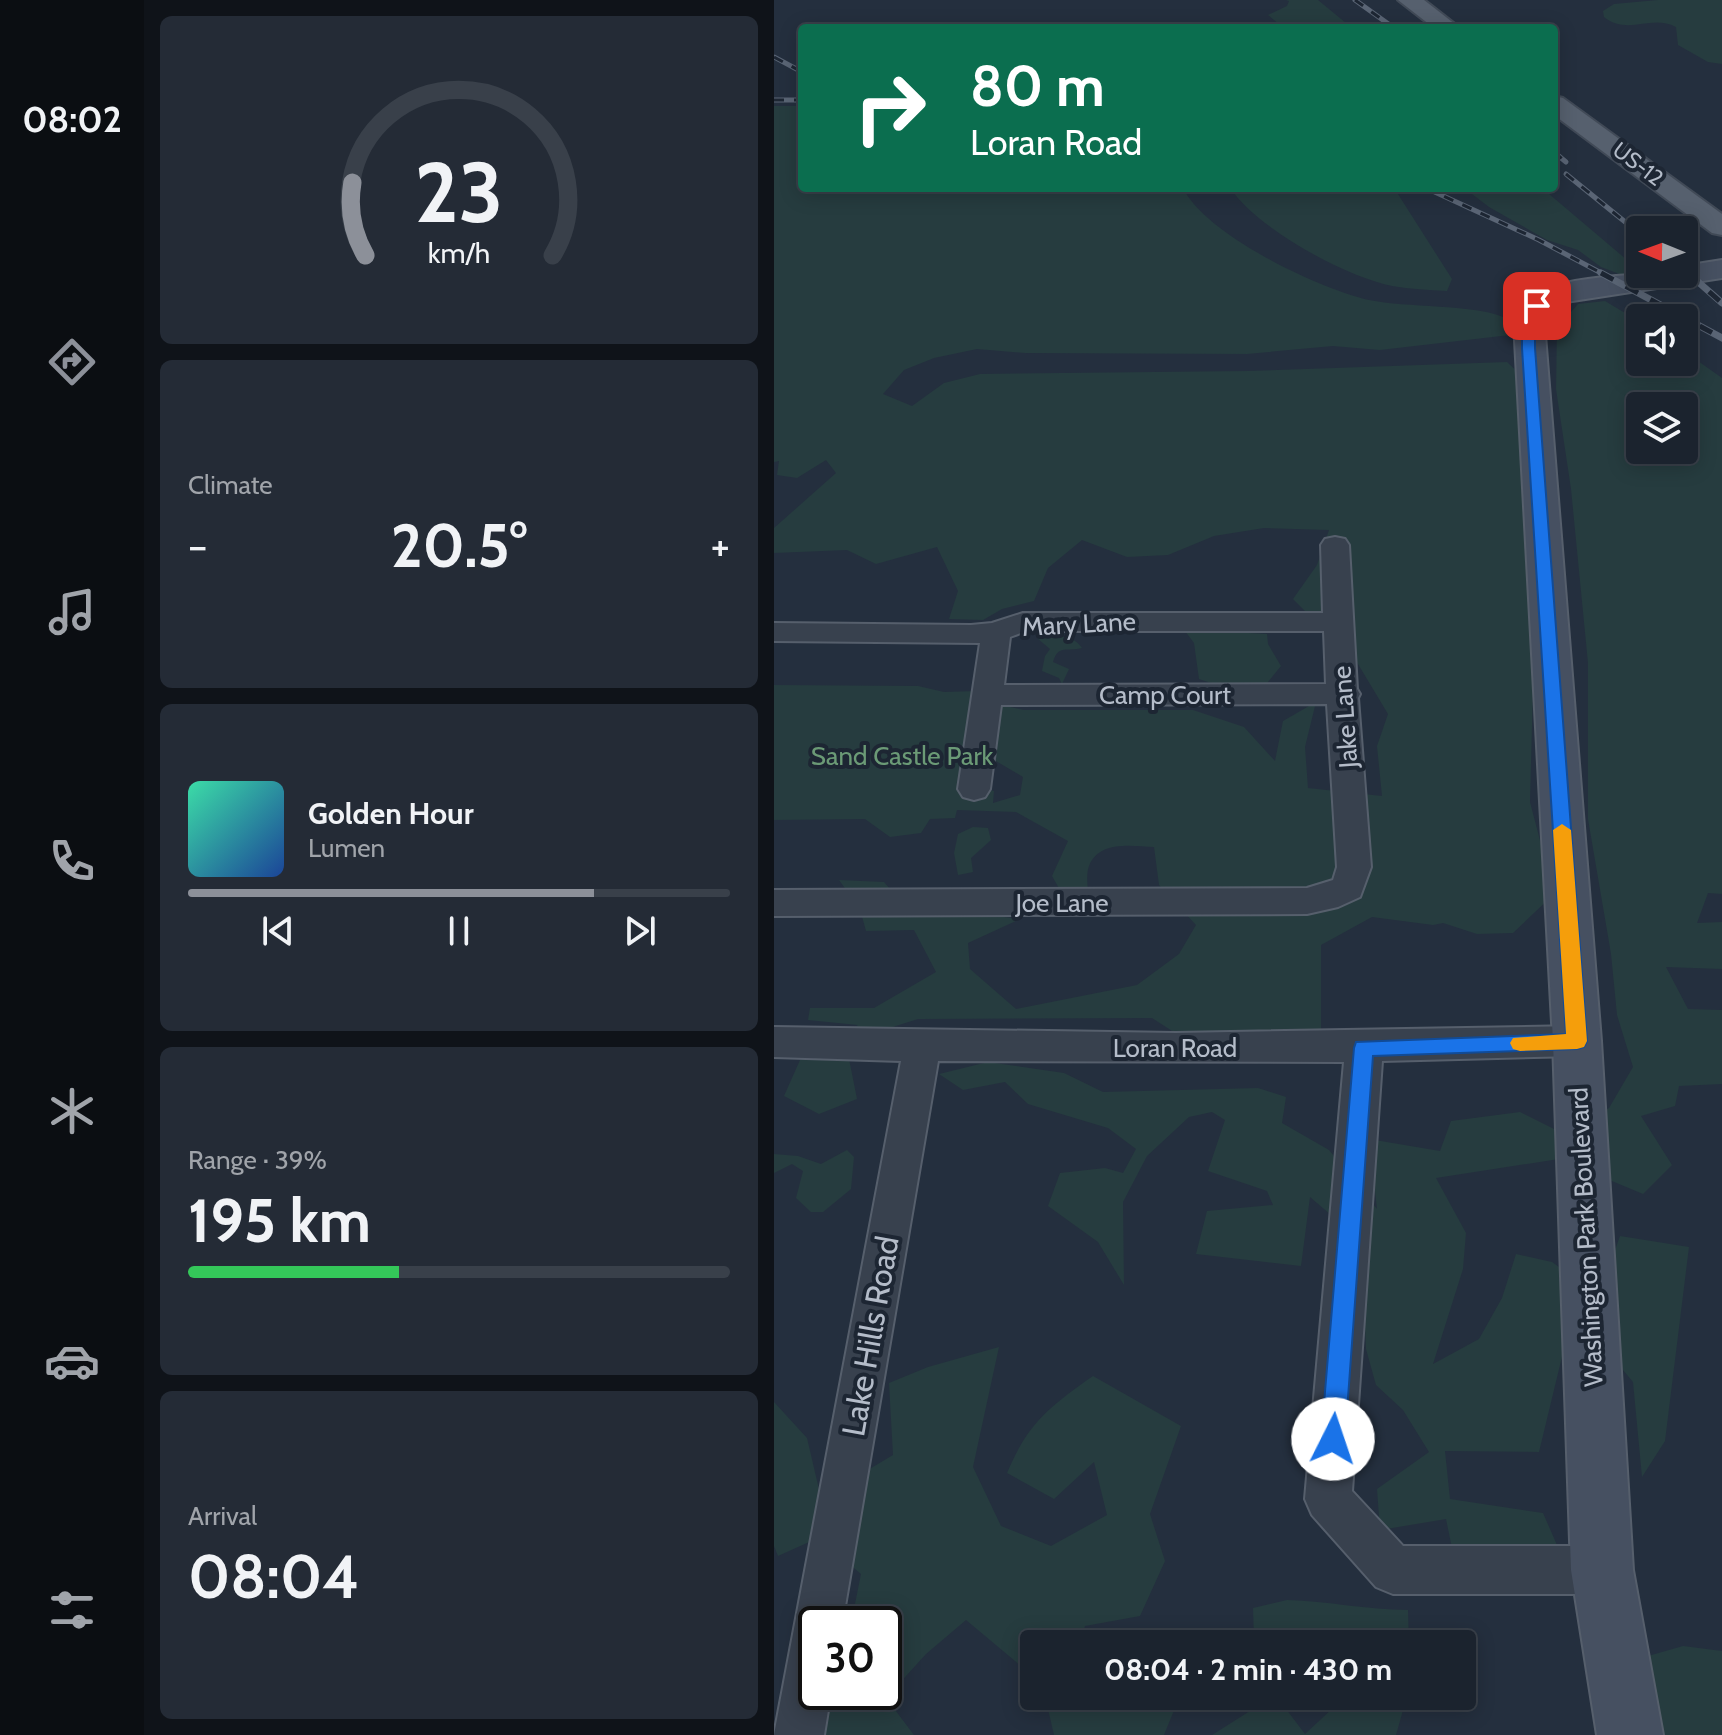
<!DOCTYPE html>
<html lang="en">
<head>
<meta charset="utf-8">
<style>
  body { margin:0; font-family:Cabin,sans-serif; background:#242b36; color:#f1f3f6; height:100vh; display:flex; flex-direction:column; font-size:30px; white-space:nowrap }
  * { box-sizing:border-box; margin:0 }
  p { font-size:26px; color:#a0a4aa }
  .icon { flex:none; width:44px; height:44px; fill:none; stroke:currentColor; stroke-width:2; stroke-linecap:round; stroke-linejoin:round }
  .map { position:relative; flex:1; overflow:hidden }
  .side { display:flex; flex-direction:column; gap:16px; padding:16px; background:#0f1319; width:630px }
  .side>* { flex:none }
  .hud { position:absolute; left:24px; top:24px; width:760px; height:168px; border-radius:8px; box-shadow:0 4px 20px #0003,0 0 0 2px #39404a; background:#0b6e4f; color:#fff; overflow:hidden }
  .needle { width:52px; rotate:271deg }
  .controls { position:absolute; left:852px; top:216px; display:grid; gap:16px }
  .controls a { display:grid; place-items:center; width:72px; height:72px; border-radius:8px; background:#1b232e; box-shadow:0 4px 20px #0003,0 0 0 2px #39404a; font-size:40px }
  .speed { position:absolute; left:24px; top:1606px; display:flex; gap:16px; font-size:40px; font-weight:700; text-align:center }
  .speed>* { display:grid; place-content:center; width:104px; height:104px; border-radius:50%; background:#1b232e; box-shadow:0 4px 20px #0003,0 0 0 2px #39404a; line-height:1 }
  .speed .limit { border:4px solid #111; border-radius:12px; background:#fff; color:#111 }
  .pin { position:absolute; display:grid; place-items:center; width:68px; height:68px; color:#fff; margin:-34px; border-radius:16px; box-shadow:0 4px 12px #0006 }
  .me { position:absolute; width:88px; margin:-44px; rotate:4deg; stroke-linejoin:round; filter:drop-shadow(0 0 6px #0008) }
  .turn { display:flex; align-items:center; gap:28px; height:168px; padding:0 40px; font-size:36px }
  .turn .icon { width:104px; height:104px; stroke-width:2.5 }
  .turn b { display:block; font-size:56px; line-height:68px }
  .big { font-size:60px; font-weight:700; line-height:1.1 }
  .side .widget { flex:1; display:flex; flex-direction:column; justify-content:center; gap:12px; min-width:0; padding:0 28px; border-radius:12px; background:#242b36 }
  .side .dial { align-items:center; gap:0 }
  .dial svg { height:208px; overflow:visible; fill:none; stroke:#39404a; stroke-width:7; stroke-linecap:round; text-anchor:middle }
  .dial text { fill:#f1f3f6; stroke:none }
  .song { display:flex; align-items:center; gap:24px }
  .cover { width:96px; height:96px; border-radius:12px; background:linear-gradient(135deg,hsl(160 70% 55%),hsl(220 70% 35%)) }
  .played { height:8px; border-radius:4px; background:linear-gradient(90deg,#8c9099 75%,#39404a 75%) }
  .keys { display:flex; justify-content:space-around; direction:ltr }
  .heat { display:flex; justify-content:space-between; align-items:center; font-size:44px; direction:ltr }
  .charge { height:12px; border-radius:6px; background:linear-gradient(90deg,#34c759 39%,#39404a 0) }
  .trip { position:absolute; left:246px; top:1630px; width:456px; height:80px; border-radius:8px; background:#1b232e; box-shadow:0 4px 20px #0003,0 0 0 2px #39404a; font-weight:700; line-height:80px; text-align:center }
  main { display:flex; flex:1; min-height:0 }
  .tabs { display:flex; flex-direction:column; width:144px; justify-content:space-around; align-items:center; background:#0b0e12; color:#a0a4aa }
  .tabs .icon { width:56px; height:56px }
  .tabs .active { color:#8c9099 }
  .tabs b { font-size:36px; color:#f1f3f6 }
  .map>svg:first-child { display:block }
  .green { fill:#263c3f; fill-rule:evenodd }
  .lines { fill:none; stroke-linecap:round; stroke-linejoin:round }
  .street-casing { stroke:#565f6c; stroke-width:4 }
  .secondary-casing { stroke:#565f6c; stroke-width:4 }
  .primary-casing { stroke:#414a57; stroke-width:4 }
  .street { fill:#38414e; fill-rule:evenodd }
  .secondary { fill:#465061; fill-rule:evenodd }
  .primary { fill:#56606e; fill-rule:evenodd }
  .rail-far1-casing { stroke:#5a6575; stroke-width:5 }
  .rail-casing { stroke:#5a6575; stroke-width:7 }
  .rail-far1 { stroke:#1d2633; stroke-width:3; stroke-dasharray:10; stroke-linecap:butt }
  .rail { stroke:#1d2633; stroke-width:5; stroke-dasharray:14; stroke-linecap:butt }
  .route { fill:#1a73e8; stroke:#114b97; stroke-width:2 }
  .slow { fill:#f59e0b }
  .labels { text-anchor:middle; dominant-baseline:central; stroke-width:8; stroke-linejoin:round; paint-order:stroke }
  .far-street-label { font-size:22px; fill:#b4bcc9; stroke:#1d2633 }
  .street-label { font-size:26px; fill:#b4bcc9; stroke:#1d2633 }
  .park-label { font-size:26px; fill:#6b9a76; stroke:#1d2633 }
  .near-street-label { font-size:32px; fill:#b4bcc9; stroke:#1d2633 }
</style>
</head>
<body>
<main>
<nav class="tabs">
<b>08:02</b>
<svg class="icon active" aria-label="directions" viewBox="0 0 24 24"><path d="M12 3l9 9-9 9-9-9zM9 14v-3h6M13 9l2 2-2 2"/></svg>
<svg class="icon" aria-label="music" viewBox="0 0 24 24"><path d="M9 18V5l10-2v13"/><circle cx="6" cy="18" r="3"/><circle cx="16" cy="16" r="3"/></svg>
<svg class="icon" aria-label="phone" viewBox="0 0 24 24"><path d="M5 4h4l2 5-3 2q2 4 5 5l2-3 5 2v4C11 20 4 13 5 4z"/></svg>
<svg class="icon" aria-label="climate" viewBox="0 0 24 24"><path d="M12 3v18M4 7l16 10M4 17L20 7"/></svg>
<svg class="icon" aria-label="car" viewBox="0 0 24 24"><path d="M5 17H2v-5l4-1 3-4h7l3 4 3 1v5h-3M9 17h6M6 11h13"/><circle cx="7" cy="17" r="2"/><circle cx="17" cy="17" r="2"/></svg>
<svg class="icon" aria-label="filters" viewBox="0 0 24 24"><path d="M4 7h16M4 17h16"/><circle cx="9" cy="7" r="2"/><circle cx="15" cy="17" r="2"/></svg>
</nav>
<section class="side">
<div class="widget dial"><svg viewBox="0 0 100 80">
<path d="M14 69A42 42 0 1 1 86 69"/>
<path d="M14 69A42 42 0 0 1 9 41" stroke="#8c9099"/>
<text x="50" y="56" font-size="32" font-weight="700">23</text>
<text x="50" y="72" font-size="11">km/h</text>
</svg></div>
<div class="widget"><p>Climate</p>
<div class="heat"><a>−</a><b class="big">20.5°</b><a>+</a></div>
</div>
<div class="widget">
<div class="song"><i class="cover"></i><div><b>Golden Hour</b><p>Lumen</p></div></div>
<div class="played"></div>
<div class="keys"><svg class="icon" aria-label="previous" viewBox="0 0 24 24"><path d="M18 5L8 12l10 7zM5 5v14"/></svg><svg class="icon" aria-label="pause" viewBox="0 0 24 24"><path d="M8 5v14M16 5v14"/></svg><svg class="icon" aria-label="next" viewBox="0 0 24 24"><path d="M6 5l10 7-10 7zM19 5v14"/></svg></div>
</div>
<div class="widget"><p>Range · 39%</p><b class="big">195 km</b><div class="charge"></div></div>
<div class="widget"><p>Arrival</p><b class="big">08:04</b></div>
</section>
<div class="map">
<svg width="948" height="1735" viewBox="0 0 948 1735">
  <rect width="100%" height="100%" fill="#242f3e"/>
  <g class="green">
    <polygon points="512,0 544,0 578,28 510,28 494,15 513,6 515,1"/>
    <path d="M884,0H948V64L934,62L904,45L902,27C877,14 854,36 830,17L829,11L840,4Z"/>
    <path d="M0,106H28V188H409C432,235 545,289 595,300C633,308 698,304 729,317C735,319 738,326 742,330L736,335L606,350L559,346L473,354L251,353L203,349L160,358L130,370L109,394L138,406L170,383L206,374L473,371L733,362L753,381L760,648L756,802L780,894L739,933L703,934L669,923L659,925L598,917L547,945V1030L453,1040L409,1038L378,1018L144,1019L106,1031L75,1059L83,1099L45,1114L10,1096L26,1060L84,1025L34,1020L36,1008H100L162,972L140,930L92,931L86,909L65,880L110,882L137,913L214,915L246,919L194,943L196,969L242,1009L363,985L405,954L422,925L385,885L380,847C358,846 325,840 315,866C311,876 315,894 315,905L298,911L278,876L294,841L242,812L183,810L181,818L156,819L147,833L116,837L91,819L0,820V685L144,686L170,692L203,691L202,699L250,710H419L470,727L501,761L509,721L542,702L531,747L534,788L608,796L603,746L614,714L584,664L519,599L543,565L555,530L490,528L440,536L394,555L353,557L308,540L274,568L260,601L228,609L209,620L175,619L184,591L163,547L102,564L73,550L0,553V528L62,473L52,460L23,478L3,475L5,461L0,462ZM210,754L249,777L246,795L219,803L220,791L187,783Z"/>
    <path d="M456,188H616L622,191L678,279L673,291C655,290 636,289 618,286C570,276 484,229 456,188Z"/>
    <polygon points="696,188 768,188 866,271 848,275 827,267 804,250 773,240 715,207 698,194"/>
    <path d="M831,301L866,322V362H910V351L948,378V894L934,893L923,923L948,922V969L892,967L914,1009L948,1010V1084L905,1086L901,1106L867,1116L898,1165L869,1194L785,1159L662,1178L692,1233L689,1269L659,1364L705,1339L728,1298L742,1254L778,1262L825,1296L846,1236L915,1247L891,1441L868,1477L859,1382L830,1347L793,1336L765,1452L671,1451L676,1499L769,1513L783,1545L679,1553L672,1519L606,1530L603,1489L655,1452L629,1410L602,1385L592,1349L589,1285L571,1227L536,1197L527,1266L422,1254L433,1211L499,1205L493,1191L434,1171L451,1120L438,1112L415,1117L373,1156L349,1202L350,1285L324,1242L274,1206L286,1173L331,1168L349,1173L362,1149L334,1128L254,1104L231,1082L189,1090L165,1074L214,1062L290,1073L329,1092L484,1088L512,1097L508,1123L555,1150L603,1209L595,1139L666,1151L677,1121L746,1112L790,1134L835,1108L859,1067L843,1015L837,954L814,819V663L797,489L782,389L783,328L804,304ZM866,406H910V450H866Z"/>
    <polygon points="425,617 438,617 440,631 493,634 494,644 507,666 481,698 425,679 420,643 411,631"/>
    <path d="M268,634C282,636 300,635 308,648C294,652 284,644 279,662L295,669L288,684L285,678L268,671L271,656L276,649L263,638Z"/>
    <polygon points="199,827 214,828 217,840 197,858 199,872 184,875 180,853 184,834"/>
    <polygon points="73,1150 80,1157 77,1189 49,1212 37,1212 22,1198 29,1171 18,1164 0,1173 0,1154 24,1156 47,1164"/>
    <path d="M225,1347L199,1467L227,1526L277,1546L333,1515L320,1462L280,1499L233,1473C254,1423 275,1407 319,1376L407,1426L376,1514L391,1561L366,1616L311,1626L305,1644H260V1677L192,1620L152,1654L112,1698L140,1735H7L46,1692H110V1624H77L87,1574L44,1538L4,1556L0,1546V1402L33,1438L47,1498L119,1455L115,1383L154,1367Z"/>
    <path d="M513,1600C554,1601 593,1610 634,1610L635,1644H504L480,1640L479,1608Z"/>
    <polygon points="909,1646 948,1651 948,1735 891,1735 865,1690 867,1658"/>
    <polygon points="271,1696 402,1696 405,1698 390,1735 280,1735"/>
    <polygon points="572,1696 633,1696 622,1735 438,1735 476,1711 512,1709 531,1734"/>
  </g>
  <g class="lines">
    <defs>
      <g id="street">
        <path d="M561,537L571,539L575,545L583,689L586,694L584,698L597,867L586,897L564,907L533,914L0,916V890L533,888L559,880L563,867L553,704L227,705L216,789L211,797L200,800L189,797L184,789L206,643L0,641V623L197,625L218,623L249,613H549L547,545L551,539ZM252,631H550L552,684L230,685L236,637Z"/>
        <polygon points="803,1026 816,1030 822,1041 816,1052 803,1056 608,1061 578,1491 629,1546 828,1546 845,1553 852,1570 845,1587 828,1594 619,1594 602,1587 538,1515 531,1499 570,1062 164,1061 68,1624 42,1624 42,1692 57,1692 50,1735 0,1735 127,1061 0,1057 0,1027 402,1033"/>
      </g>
      <path id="secondary" d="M948,260V278L792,302L775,311L770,322L827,1041L859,1570L889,1735H823L797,1570L779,1041L740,322C743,315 747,305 752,300C780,274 874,274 910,274V266Z"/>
      <g id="primary">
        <polygon points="624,0 650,0 686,28 660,28"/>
        <polygon points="780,96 789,98 948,214 948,235 938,233 780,115"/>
      </g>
    </defs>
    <use href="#street" class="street-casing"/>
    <use href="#secondary" class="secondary-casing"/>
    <use href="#primary" class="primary-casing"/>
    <use href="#street" class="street"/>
    <use href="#secondary" class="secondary"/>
    <use href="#primary" class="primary"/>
    <defs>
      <g id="rail-far1">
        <polyline points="581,0 620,28"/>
        <polyline points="0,57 28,72"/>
        <polyline points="0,100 28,100"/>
        <polyline points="780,152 792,162"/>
        <polyline points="792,174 866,234"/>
        <polyline points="652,188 765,240 831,275"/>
        <polyline points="910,270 916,275"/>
      </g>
      <g id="rail">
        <polyline points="827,273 948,338"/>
        <polyline points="914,273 948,303"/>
      </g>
    </defs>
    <use href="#rail-far1" class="rail-far1-casing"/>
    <use href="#rail" class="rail-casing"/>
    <use href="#rail-far1" class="rail-far1"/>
    <use href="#rail" class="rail"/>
  </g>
  <polygon class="route" points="763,303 769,306 761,322 761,348 813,1041 810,1047 803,1049 599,1056 571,1439 567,1447 559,1451 550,1447 547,1439 580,1048 582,1042 792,1034 748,348 748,322 758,304"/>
  <polygon class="slow" points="788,824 797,830 813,1041 810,1047 803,1049 746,1051 739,1049 736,1043 739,1038 792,1034 779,830"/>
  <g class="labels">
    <g class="far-street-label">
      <text transform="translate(864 164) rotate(37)">US-12</text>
    </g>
    <g class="street-label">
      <text transform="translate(305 624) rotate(-3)">Mary Lane</text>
      <text x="391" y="695">Camp Court</text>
      <text transform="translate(571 717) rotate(-94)">Jake Lane</text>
      <text x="288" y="903">Joe Lane</text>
      <text x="401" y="1048">Loran Road</text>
      <text transform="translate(812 1237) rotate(-93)">Washington Park Boulevard</text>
    </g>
    <g class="park-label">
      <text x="128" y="756">Sand Castle Park</text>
    </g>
    <g class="near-street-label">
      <text transform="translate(96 1336) rotate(-80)">Lake Hills Road</text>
    </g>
  </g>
</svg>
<div class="controls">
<a><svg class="needle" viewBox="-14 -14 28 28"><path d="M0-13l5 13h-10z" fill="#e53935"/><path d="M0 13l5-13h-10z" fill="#a0a4aa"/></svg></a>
<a><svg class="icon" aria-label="sound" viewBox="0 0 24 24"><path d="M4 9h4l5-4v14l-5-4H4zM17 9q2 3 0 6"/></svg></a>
<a><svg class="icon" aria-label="layers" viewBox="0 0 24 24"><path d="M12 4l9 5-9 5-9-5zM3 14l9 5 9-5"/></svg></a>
</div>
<div class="speed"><div class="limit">30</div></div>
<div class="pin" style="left:763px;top:306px;background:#d93025"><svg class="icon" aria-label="arrive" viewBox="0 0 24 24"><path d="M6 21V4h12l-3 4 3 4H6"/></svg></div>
<svg class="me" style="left:559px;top:1439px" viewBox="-20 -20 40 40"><circle r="19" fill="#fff"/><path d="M0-13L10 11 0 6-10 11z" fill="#1a73e8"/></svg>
<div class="trip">08:04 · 2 min · 430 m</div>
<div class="hud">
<div class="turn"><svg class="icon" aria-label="right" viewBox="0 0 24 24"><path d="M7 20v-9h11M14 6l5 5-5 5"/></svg><div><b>80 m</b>Loran Road</div></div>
</div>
</div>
</main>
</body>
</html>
